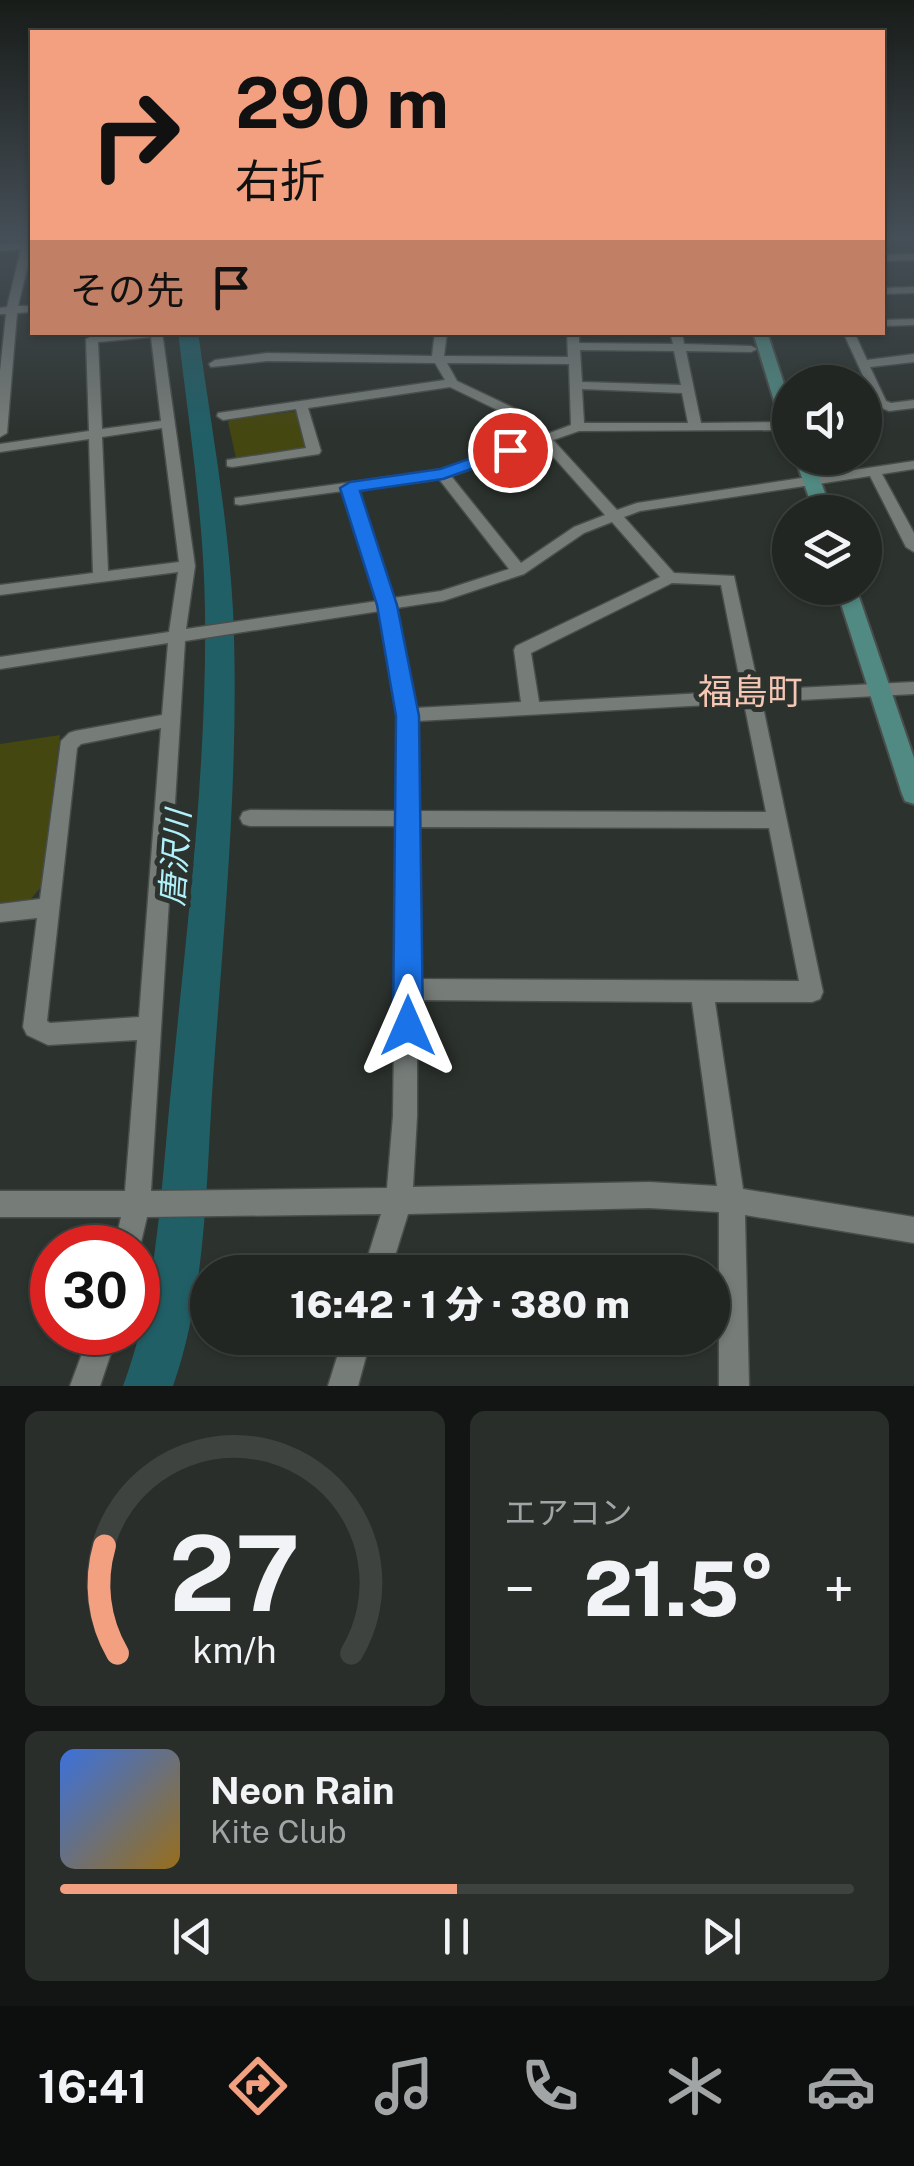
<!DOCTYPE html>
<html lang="ja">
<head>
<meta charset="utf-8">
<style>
  body { margin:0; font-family:"Public Sans","Noto Sans JP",sans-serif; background:#292e2a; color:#f1f3f6; height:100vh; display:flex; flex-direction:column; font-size:38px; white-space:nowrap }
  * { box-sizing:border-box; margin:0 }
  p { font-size:32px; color:#a2a5a5 }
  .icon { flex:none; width:55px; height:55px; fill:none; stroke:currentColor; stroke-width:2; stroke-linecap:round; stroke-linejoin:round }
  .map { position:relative; height:1386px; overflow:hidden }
  .sheet { display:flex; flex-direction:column; gap:25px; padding:25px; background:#121513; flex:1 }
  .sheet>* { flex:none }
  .guide { position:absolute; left:30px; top:30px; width:855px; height:305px; border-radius:0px; box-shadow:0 2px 8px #0004,0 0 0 2px #3e4340; background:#f2a080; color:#111; overflow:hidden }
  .buttons { position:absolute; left:772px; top:365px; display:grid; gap:20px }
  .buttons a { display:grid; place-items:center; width:110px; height:110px; border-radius:50%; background:#212622; box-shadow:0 2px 8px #0004,0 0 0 2px #3e4340; font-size:50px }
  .speed { position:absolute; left:30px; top:1225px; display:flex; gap:20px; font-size:50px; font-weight:700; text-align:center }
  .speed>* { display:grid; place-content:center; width:130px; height:130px; border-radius:50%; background:#212622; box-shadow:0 2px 8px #0004,0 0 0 2px #3e4340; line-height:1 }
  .speed .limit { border:15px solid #d22; background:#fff; color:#111 }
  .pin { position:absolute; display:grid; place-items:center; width:85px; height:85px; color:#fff; margin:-42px; border:5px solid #fff; border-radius:50%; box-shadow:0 2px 10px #0007 }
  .me { position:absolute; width:110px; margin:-55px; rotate:0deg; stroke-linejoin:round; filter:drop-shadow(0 0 8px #0008) }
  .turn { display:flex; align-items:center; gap:35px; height:210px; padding:0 40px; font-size:45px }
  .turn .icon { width:130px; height:130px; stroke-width:2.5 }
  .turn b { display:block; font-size:70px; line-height:85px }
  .then { display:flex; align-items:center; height:95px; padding:0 40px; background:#0003; gap:20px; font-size:38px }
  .big { font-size:75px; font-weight:800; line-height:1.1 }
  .sheet .card { flex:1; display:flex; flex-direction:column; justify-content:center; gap:15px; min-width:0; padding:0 35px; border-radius:15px; background:#292e2a }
  .sheet .dial { align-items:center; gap:0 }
  .dial svg { height:260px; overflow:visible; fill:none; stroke:#3e4340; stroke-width:7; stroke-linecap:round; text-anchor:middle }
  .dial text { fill:#f1f3f6; stroke:none }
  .song { display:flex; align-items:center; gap:30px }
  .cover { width:120px; height:120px; border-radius:15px; background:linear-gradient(135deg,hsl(220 70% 55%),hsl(40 70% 35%)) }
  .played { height:10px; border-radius:5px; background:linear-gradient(90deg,#f2a080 50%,#3e4340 50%) }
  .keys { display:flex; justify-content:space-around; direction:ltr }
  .heat { display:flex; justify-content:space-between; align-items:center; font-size:55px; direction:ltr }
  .sheet .tiles { flex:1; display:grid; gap:25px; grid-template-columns:1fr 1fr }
  .card:last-child { grid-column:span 2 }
  .trip { position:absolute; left:190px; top:1255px; width:540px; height:100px; border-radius:50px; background:#212622; box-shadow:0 2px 8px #0004,0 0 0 2px #3e4340; font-weight:800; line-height:100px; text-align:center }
  .menu { display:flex; height:160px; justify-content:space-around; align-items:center; background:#0d0f0e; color:#a2a5a5 }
  .menu .icon { width:70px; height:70px }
  .menu .current { color:#f2a080 }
  .menu b { font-size:45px; color:#f1f3f6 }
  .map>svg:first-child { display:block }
  .green { fill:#444710 }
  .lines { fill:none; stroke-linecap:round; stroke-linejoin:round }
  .river { fill:#215f67; fill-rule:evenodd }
  .minor-casing { stroke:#494e4c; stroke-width:3 }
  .major-casing { stroke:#494e4c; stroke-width:4 }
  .minor { fill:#767d79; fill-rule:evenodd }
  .major { fill:#518a82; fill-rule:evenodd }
  .route { fill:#1a73e8; stroke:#114b97; stroke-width:2.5 }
  .labels { text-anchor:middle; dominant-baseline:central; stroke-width:10; stroke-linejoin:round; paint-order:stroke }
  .water-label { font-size:32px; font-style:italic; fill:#b1f1fb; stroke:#2c322e }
  .quarter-label { font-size:35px; fill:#f5c6b4; stroke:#2c322e }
</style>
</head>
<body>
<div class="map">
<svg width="914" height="1386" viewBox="0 0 914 1386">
  <rect width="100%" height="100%" fill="#2c322e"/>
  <g class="green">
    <polygon points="298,411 306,449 236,458 228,422 232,419"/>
    <polygon points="60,735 41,887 29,901 0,904 0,744"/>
  </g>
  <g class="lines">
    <path class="river" d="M178,332H198C211,425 228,517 233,610C240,766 224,924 213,1079C206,1181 207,1289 173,1386H123C159,1290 161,1182 172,1080C187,925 207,768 205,612C204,518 189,425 178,332Z"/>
    <defs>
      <g id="minor">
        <polygon points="23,238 32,238 32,248 18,306 32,306 32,312 17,313 7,433 0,437 0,371 6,314 0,314 0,308 7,307 21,249 0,251 0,245 22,243"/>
        <polygon points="914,254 914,260 882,261 882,255"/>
        <polygon points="914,287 914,293 882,294 882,288"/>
        <polygon points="914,319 914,325 882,326 882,320"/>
        <path d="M125,332H162L195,566L186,629L378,601L343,491L240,505L235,504V498L441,470L535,437L510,416L450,387L308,408L321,451L319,454L232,467L227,466V460L306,448L296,409L223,420L217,416L218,413L445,380L435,363L267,361L211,367L209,364L215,360L267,353L432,356L435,332H447L444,356L568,357L567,332H579V343L673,344L670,332H682L684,344L751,346L757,349L751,352L686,351L701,423L790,422V430L579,431L553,440L617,510L637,503L914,461V469L882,474L914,533V552L906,547L870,476L640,511L624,517L674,573L734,576L759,690L914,682V694L762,702L823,992L820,999L812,1002H715L743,1189L914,1217V1243L745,1215L749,1386H719V1212L649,1208L408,1214L390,1272H363L381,1214L147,1217L138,1255V1248H114L121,1217H0V1191H125L137,1040L48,1045L27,1035L23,1027L37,918L0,922V904L40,899L61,741L69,733L75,731L162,715L168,643L0,669V657L169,632L178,572L0,595V585L93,573L89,439L0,452V444L89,431L86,339L92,336ZM151,337L161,421L102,429L98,342ZM580,350L674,351L681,385L582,382ZM447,363L569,364L571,425L547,434L518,410L457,381ZM582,389L682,393L688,423H584ZM162,428L179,562L108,571L102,437ZM542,444L605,515L574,527L521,563L451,476ZM439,479L509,569L441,591L393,598L357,490ZM612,522L660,577L516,646L514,650L521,702L416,708L396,608L443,601L524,574L584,533ZM672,583L721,585L742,691L539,702L531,653ZM380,611L399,715L398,811L250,810L243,812L240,818L243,824L250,826H397L393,1116L387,1188L151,1191L185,641ZM744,703L766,812L417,811V721ZM161,728L139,1017L50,1023L47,1021L77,748L81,744ZM417,827L769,828L799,981L417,979ZM417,1000L692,1002L717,1186L649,1182L413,1187L417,1116Z"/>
        <polygon points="843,332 854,332 867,360 914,354 914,362 870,367 886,401 891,403 914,400 914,408 889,411 877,406"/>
        <polygon points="90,1332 118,1332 100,1386 70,1386"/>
        <polygon points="343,1338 371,1338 358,1386 328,1386"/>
      </g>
      <g id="major">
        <polygon points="753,332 767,332 790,402 790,432 782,427"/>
        <polygon points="795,458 812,458 832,512 814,512"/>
        <polygon points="836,588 856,588 914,758 914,804 905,801 902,794"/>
      </g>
    </defs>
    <use href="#minor" class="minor-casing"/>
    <use href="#major" class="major-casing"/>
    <use href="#minor" class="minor"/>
    <use href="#major" class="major"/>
  </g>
  <linearGradient id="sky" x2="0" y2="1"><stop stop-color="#181c19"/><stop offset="0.55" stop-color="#454f57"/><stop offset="1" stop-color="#454f57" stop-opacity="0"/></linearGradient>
  <rect width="914" height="432" fill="url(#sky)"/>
  <polygon class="route" points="510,445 519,450 516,453 443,479 360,491 397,605 419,716 423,1026 419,1036 408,1040 398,1036 393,1026 396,716 377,605 340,488 350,482 440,469"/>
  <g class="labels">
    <g class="water-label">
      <text transform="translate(175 858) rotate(-86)">唐沢川</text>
    </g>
    <g class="quarter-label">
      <text x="750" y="691">福島町</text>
    </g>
  </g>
</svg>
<div class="buttons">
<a><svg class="icon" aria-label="sound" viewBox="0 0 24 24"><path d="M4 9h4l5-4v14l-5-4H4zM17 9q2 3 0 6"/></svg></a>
<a><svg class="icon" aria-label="layers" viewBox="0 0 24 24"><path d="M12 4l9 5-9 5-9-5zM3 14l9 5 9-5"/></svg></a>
</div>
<div class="speed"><div class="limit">30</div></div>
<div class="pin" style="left:510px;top:450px;background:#d93025"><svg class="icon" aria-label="arrive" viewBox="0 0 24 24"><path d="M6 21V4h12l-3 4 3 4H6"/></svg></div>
<svg class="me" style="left:408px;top:1026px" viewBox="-20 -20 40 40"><path d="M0-17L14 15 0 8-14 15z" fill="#1a73e8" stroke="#fff" stroke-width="4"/></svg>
<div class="trip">16:42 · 1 分 · 380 m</div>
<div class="guide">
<div class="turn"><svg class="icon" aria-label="right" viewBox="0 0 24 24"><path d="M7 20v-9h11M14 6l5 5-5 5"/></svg><div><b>290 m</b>右折</div></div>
<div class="then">その先<svg class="icon" aria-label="arrive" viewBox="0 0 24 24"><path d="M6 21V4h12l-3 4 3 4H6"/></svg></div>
</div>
</div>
<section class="sheet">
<div class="tiles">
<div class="card dial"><svg viewBox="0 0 100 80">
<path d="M14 69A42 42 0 1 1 86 69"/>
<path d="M14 69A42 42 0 0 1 10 36" stroke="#f2a080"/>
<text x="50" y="56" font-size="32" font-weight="700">27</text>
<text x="50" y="72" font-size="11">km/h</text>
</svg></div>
<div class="card"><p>エアコン</p>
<div class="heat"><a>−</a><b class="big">21.5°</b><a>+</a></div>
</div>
<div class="card">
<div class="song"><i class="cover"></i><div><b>Neon Rain</b><p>Kite Club</p></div></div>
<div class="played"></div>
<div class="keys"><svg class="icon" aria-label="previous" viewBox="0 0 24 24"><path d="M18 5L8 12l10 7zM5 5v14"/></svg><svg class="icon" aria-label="pause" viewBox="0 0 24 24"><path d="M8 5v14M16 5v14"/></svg><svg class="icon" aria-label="next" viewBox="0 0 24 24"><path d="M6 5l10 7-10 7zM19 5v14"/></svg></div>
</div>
</div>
</section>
<nav class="menu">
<b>16:41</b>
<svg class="icon current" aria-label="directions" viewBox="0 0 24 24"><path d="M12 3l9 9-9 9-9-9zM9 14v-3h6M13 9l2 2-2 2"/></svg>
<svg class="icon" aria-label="music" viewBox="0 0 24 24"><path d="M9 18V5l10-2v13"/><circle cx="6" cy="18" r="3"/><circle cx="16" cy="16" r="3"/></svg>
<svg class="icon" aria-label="phone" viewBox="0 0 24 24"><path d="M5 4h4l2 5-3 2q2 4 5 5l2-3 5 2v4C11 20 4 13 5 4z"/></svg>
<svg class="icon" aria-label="climate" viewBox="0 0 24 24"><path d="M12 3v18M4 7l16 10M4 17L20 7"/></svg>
<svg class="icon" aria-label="car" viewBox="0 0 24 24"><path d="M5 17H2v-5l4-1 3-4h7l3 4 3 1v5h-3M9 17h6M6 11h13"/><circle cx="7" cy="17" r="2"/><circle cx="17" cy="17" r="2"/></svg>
</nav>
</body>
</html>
